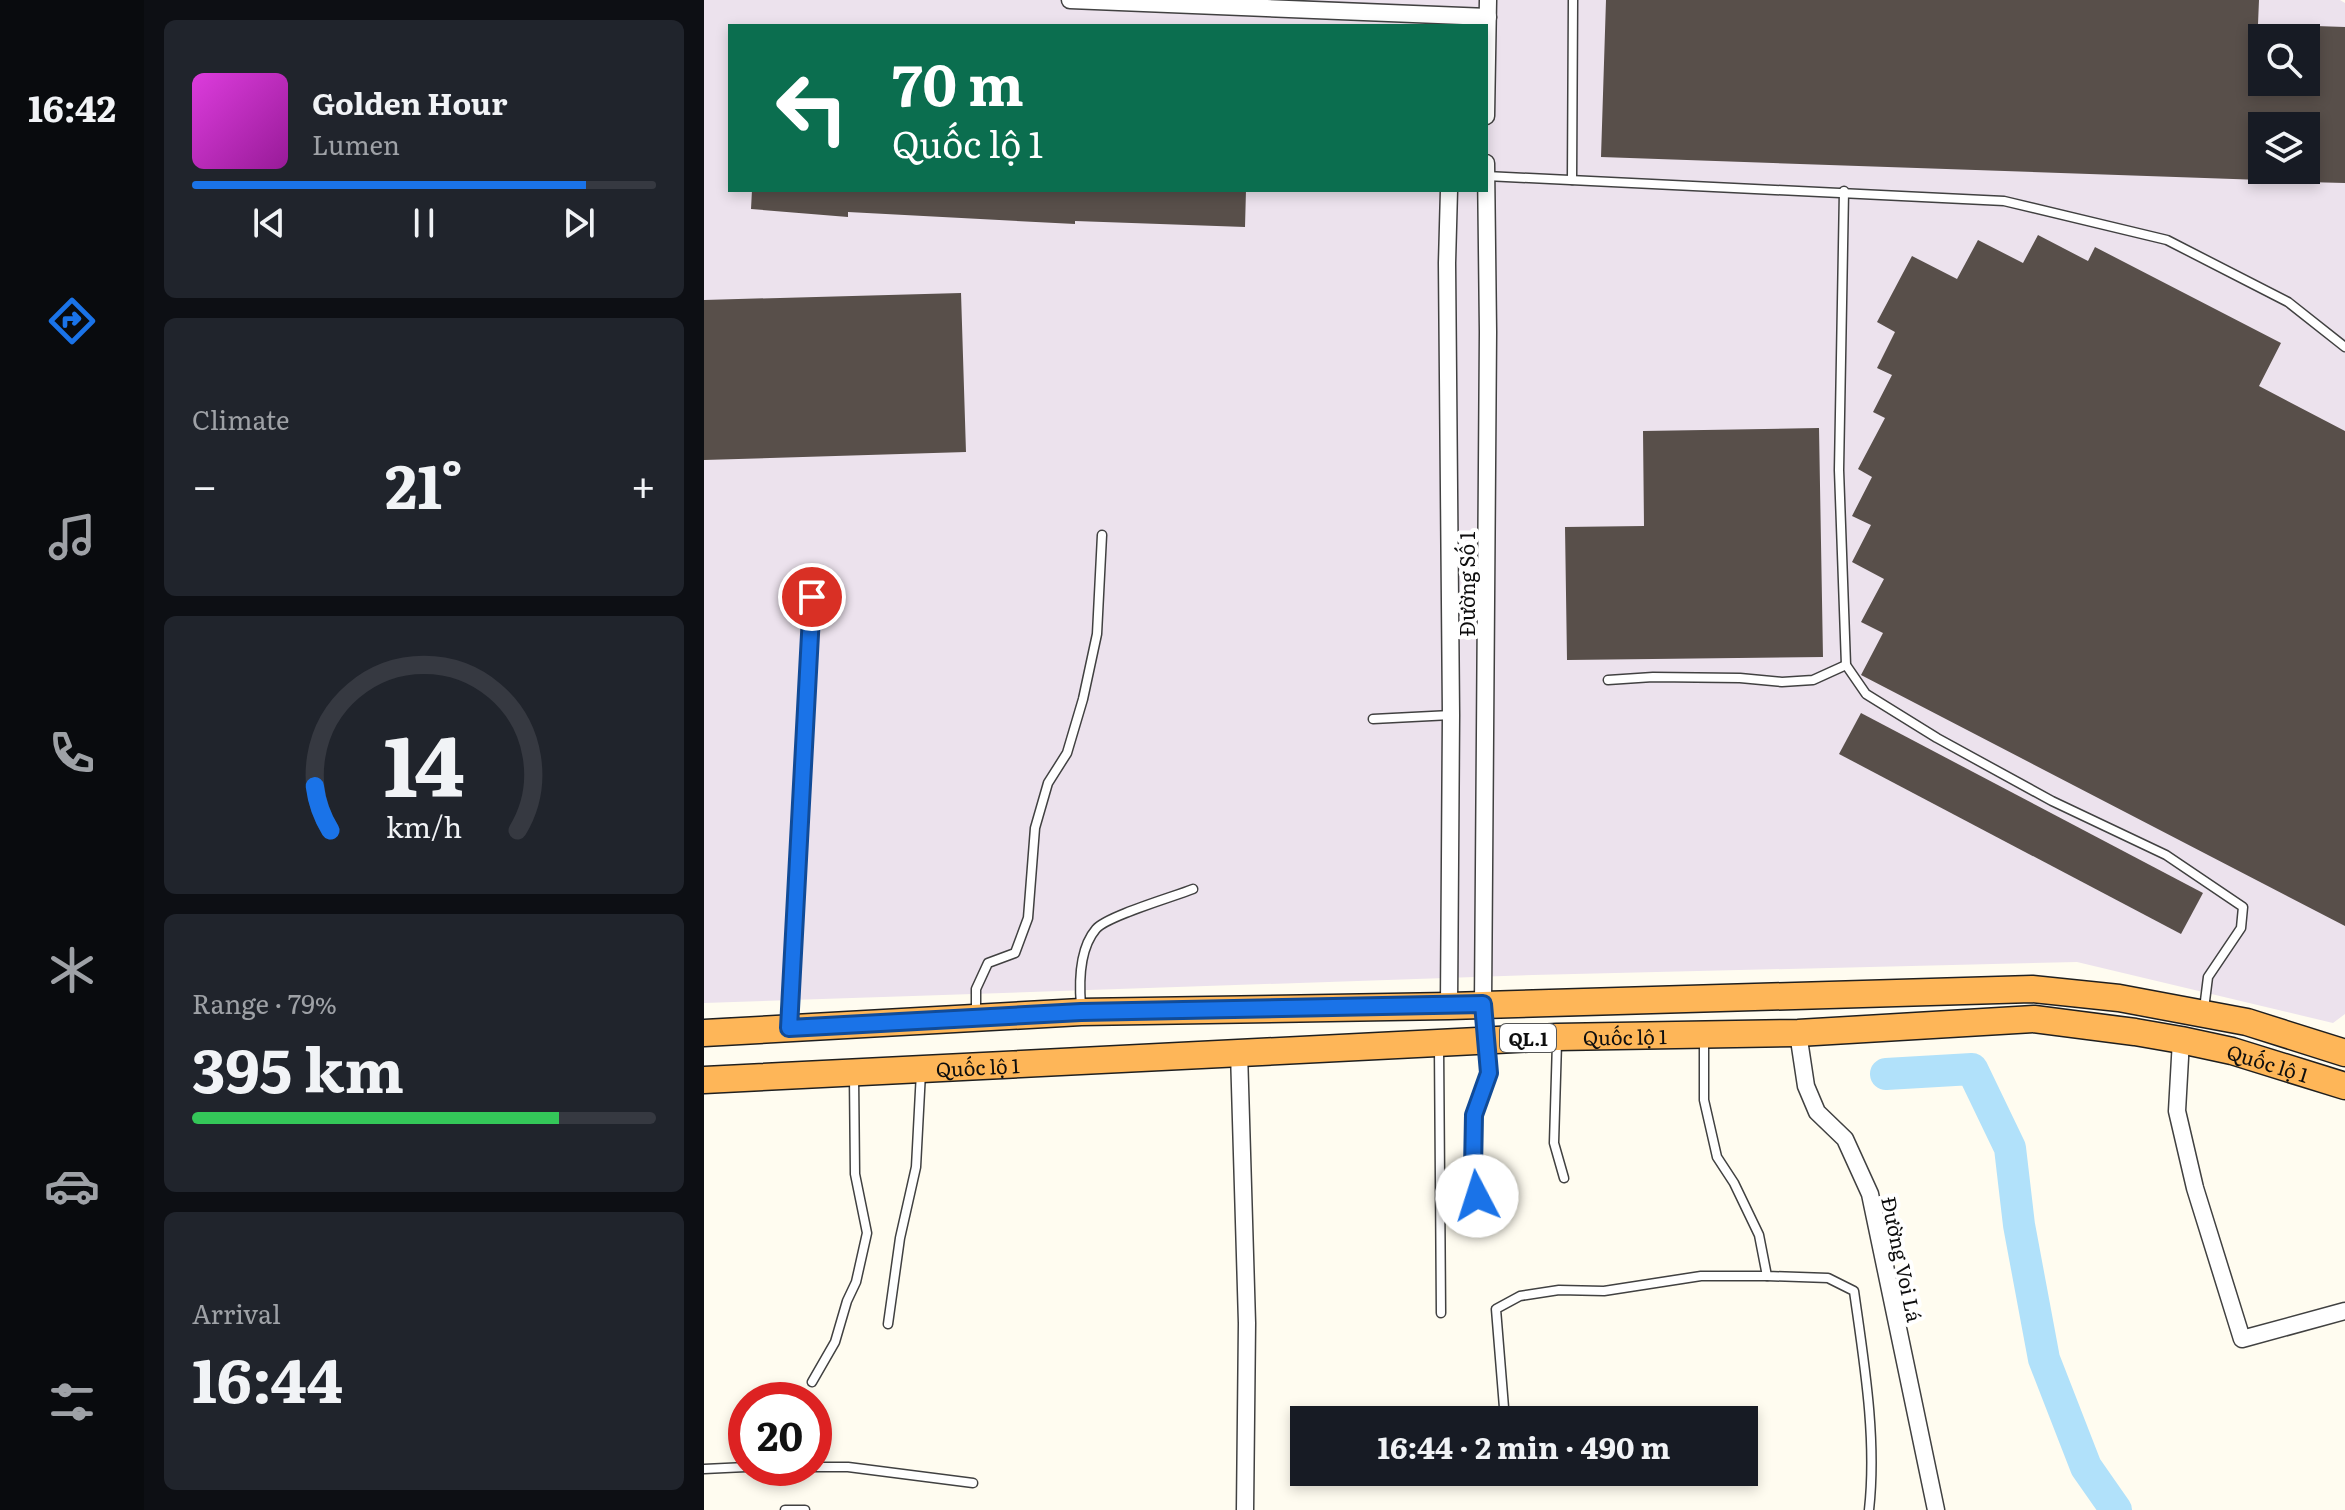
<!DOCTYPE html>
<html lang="en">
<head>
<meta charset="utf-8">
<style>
  body { margin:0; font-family:Literata,serif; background:#20242c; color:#f1f3f6; height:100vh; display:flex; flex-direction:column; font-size:30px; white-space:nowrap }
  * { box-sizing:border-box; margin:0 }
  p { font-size:26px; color:#9ea1a6 }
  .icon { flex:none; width:44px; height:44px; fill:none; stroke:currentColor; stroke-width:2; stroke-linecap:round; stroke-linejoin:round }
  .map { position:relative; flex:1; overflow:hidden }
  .side { display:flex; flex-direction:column; gap:20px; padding:20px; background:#0d0f14; width:560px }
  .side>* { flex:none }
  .hud { position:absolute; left:24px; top:24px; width:760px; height:168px; border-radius:0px; box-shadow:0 4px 12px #0003; background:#0b6e4f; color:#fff; overflow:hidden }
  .fabs { position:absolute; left:1544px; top:24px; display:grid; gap:16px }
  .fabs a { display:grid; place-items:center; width:72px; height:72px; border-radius:0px; background:#171b24; box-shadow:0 4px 12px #0003; font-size:40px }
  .speed { position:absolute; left:24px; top:1382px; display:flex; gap:16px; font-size:40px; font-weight:700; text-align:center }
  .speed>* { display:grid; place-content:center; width:104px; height:104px; border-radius:50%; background:#171b24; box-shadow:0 4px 12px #0003; line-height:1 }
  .speed .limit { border:12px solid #d22; background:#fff; color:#111 }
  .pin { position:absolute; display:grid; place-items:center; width:68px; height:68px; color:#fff; margin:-34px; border:4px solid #fff; border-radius:50%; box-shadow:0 2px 8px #0007 }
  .me { position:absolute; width:88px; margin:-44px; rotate:355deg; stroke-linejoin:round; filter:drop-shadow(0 0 6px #0008) }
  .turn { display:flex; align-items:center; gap:28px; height:168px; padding:0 32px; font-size:36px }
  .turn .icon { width:104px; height:104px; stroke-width:2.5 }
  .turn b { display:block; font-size:56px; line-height:68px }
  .big { font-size:60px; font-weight:700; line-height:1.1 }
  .side .tile { flex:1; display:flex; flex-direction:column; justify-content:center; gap:12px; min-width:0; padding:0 28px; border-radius:12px; background:#20242c }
  .side .dial { align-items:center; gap:0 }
  .dial svg { height:208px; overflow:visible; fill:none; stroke:#363941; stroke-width:7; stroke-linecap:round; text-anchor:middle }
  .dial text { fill:#f1f3f6; stroke:none }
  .song { display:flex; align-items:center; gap:24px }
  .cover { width:96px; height:96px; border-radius:12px; background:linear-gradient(135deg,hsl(300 70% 55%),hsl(300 70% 35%)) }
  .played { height:8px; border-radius:4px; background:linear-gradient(90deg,#1a73e8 85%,#363941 85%) }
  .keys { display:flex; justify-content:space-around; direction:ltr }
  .heat { display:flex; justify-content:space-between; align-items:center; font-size:44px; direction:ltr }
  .charge { height:12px; border-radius:6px; background:linear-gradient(90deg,#34c759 79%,#363941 0) }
  .trip { position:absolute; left:586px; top:1406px; width:468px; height:80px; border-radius:0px; background:#171b24; box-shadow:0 4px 12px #0003; font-weight:700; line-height:80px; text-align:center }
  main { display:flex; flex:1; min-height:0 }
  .tabs { display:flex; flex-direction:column; width:144px; justify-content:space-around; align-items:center; background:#090b0e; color:#9ea1a6 }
  .tabs .icon { width:56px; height:56px }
  .tabs .current { color:#1a73e8 }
  .tabs b { font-size:36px; color:#f1f3f6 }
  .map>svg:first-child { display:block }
  .industrial { fill:#ece2ed; fill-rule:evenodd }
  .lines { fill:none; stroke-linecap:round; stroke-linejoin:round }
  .river { stroke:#b1e1fa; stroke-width:32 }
  .building { fill:#584f4a; fill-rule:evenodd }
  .service-casing { stroke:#414141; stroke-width:11 }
  .minor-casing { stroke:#414141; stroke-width:19 }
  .trunk-casing { stroke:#1f1f1f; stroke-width:29 }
  .service { stroke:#fff; stroke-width:8 }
  .minor { stroke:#fff; stroke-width:16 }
  .trunk { stroke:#feb658; stroke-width:26 }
  .route-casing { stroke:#114b97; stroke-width:20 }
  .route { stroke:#1a73e8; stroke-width:14 }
  .labels { text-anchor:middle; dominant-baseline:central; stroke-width:8; stroke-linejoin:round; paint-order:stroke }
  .shield { fill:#fff; stroke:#565656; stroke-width:2 }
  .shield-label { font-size:18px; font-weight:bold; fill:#0e0e0e }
  .street-label { font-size:20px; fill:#0e0e0e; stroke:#fff }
</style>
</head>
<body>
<main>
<nav class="tabs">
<b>16:42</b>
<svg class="icon current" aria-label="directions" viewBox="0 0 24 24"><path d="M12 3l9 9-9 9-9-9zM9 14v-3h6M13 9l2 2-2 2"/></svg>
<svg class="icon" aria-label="music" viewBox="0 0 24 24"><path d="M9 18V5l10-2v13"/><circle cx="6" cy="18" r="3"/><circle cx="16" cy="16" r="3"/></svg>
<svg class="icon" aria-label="phone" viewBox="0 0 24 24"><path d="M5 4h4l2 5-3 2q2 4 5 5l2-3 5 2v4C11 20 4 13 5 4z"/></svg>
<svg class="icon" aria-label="climate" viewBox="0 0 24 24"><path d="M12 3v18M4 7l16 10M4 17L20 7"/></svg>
<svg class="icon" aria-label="car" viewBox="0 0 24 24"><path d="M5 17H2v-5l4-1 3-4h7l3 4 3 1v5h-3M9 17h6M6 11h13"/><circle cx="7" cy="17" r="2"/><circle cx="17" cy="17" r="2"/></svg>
<svg class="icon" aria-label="filters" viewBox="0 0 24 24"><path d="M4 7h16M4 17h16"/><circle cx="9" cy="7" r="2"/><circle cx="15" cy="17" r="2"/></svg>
</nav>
<section class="side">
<div class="tile">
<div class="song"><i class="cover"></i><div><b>Golden Hour</b><p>Lumen</p></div></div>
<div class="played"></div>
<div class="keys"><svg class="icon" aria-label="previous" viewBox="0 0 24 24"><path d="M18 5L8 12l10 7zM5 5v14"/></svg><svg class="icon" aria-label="pause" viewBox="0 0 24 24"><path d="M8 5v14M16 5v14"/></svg><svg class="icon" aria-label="next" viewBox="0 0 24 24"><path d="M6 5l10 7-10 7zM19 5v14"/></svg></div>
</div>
<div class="tile"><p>Climate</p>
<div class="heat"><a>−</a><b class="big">21°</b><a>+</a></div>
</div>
<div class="tile dial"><svg viewBox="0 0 100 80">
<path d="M14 69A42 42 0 1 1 86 69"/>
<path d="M14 69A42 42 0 0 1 8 52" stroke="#1a73e8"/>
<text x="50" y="56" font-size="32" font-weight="700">14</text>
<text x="50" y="72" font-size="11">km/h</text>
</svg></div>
<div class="tile"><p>Range · 79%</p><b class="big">395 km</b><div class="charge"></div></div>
<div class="tile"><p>Arrival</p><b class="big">16:44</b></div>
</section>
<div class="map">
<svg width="1641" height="1510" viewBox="0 0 1641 1510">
  <rect width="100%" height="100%" fill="#fffcf0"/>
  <path class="industrial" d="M0,0H1636L1641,3V1014L1629,1023L1373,962L829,975L0,1003ZM26,26H782V190H26ZM1558,38H1602V82H1558ZM1558,126H1602V170H1558Z"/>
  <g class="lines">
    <polyline class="river" points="1182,1074 1268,1069 1306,1148 1315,1225 1340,1359 1382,1467 1412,1510"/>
  </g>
  <g class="building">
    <path d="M902,0H1555L1554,24L1641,27V183L1602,182V126H1558V180L897,157ZM1558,38H1602V82H1558Z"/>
    <polygon points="48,190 542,190 541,227 371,221 371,224 144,212 144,217 47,209"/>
    <polygon points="1334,235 1384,261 1391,247 1577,343 1555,386 1641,431 1641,926 1157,675 1179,633 1157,622 1180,579 1148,562 1167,525 1148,516 1168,477 1154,469 1181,418 1169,412 1188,375 1173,368 1191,332 1173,322 1208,256 1253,279 1274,240 1319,263"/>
    <polygon points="257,293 262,452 0,460 0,300"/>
    <polygon points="1115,428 1119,657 863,660 861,527 940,526 939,431"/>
    <polygon points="1157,713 1499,893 1477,934 1135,754"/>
  </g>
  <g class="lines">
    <defs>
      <g id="service">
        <polyline points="782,176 1300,201 1463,240 1584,302 1641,347"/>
        <polyline points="868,180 869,0"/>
        <polyline points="1140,191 1135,470 1142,665 1162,694 1233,738 1348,801 1462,855 1539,907 1537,928 1504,977 1500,1009"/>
        <polyline points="904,680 949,677 1036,678 1078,682 1109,680 1142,665"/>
        <polyline points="669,719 747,715"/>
        <path d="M377,1006C375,982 375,949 392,929C403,916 469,897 489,889"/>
        <polyline points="272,1015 272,989 284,963 311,953 324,918 331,828 344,783 363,753 379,699 393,634 398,535"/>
        <polyline points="86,1023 108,597"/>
        <path d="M1000,1039V1100L1013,1157L1030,1183L1055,1235L1063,1276L1124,1278L1150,1291C1160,1362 1173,1438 1165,1510"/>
        <polyline points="853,1042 850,1143 860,1178"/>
        <polyline points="735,1047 737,1313"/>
        <path d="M773,1196C770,1173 765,1135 771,1113C780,1081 786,1081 782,1045"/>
        <polyline points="184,1324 196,1238 212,1167 217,1072"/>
        <polyline points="108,1382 131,1342 143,1301 152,1282 163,1233 151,1174 150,1076"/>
        <polyline points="801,1420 792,1309 816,1296 855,1290 900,1291 997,1276 1063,1276"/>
        <polyline points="110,1467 144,1467 269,1483"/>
        <polyline points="0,1469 42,1467"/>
        <polyline points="81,1510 101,1510"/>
      </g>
      <g id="minor">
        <polyline points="366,0 784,17"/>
        <polyline points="782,116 784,0"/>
        <polyline points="779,1004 784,332 782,163"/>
        <polyline points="745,1006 747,715 743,263 745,190"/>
        <polyline points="1094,1033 1102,1086 1113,1112 1141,1139 1166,1194 1232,1510"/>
        <polyline points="1477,1040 1473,1111 1491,1188 1538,1339 1641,1311"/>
        <polyline points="535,1052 543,1323 541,1510"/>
      </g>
      <g id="trunk">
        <polyline points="0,1033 377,1012 745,1006 1328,989 1415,998 1543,1022 1641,1053"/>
        <path id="s1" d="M0,1080L853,1037L1094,1033L1330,1019L1431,1032L1477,1040L1528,1051L1641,1086"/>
      </g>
    </defs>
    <use href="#service" class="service-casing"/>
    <use href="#minor" class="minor-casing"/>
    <use href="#trunk" class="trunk-casing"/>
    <use href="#service" class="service"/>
    <use href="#minor" class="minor"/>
    <use href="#trunk" class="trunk"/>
  </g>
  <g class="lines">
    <defs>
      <polyline id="route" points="108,597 85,1028 377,1012 779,1004 785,1073 770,1115 769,1170 773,1196"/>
    </defs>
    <use href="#route" class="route-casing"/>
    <use href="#route" class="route"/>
  </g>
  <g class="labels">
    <rect class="shield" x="796" y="1024" width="56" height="28" rx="6"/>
    <g class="shield-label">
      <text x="824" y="1038">QL.1</text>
    </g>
    <g class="street-label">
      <text transform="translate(762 584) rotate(-90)">Đường Số 1</text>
      <text stroke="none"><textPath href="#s1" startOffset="922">Quốc lộ 1</textPath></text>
      <text stroke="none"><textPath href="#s1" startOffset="1570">Quốc lộ 1</textPath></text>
      <text stroke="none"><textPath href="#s1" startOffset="274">Quốc lộ 1</textPath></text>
      <text transform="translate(1199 1259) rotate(78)">Đường Voi Lá</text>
    </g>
  </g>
</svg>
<div class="fabs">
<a><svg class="icon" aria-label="search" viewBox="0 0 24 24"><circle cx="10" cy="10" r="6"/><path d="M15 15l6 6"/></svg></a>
<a><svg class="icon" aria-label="layers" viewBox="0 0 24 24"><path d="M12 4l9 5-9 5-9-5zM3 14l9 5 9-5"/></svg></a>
</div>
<div class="speed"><div class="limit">20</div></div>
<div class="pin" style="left:108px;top:597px;background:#d93025"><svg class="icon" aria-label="arrive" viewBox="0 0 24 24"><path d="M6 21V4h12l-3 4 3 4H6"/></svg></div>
<svg class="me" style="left:773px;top:1196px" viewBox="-20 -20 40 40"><circle r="19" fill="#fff"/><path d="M0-13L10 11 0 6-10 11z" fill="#1a73e8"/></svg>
<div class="trip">16:44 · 2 min · 490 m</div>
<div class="hud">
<div class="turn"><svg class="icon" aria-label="left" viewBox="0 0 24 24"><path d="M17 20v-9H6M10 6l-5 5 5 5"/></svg><div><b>70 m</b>Quốc lộ 1</div></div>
</div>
</div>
</main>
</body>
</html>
